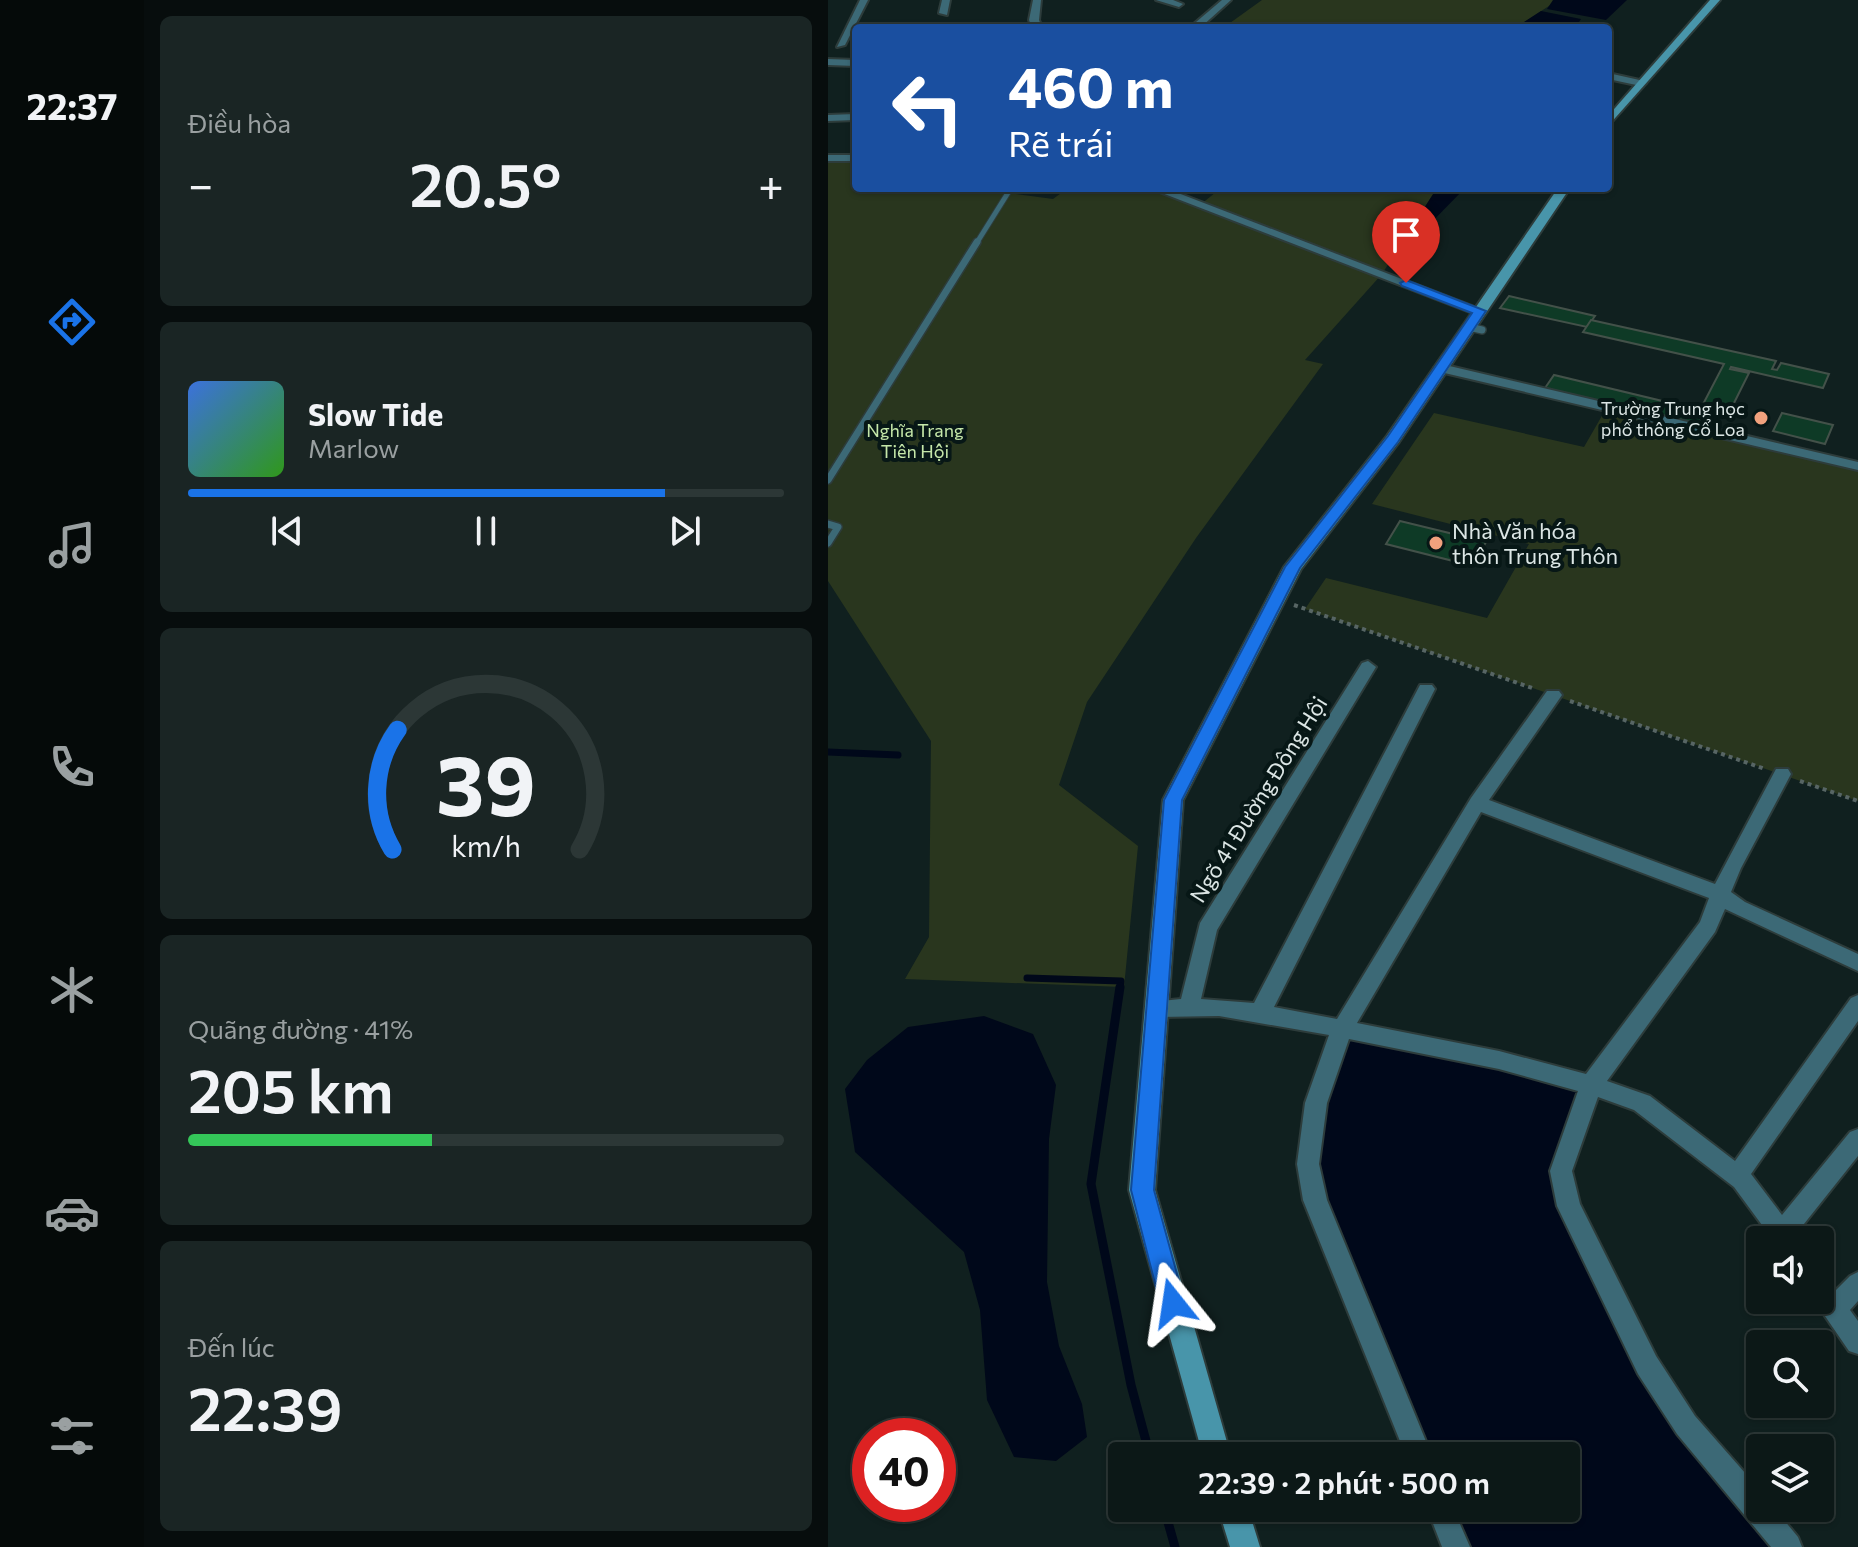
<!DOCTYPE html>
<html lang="vi">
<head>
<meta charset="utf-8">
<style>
  body { margin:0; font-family:Commissioner,sans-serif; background:#1a2524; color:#f1f3f6; height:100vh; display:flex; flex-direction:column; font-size:30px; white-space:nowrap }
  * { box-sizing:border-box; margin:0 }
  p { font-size:26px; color:#9aa0a1 }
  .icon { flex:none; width:44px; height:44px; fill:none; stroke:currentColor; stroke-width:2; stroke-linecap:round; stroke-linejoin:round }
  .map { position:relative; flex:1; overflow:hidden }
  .panel { display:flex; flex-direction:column; gap:16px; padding:16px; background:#070d0d; width:684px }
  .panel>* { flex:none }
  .top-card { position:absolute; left:24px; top:24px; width:760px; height:168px; border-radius:8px; box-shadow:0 2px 6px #0004,0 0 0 2px #2c3736; background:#1a4fa0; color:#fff; overflow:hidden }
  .fabs { position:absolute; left:918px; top:1226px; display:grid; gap:16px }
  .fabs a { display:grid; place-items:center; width:88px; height:88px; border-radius:8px; background:#0c1817; box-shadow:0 2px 6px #0004,0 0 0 2px #2c3736; font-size:40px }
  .speed { position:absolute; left:24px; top:1418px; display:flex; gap:16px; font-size:40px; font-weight:700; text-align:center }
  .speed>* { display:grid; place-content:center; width:104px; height:104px; border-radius:50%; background:#0c1817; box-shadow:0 2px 6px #0004,0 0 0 2px #2c3736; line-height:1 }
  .speed .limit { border:12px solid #d22; background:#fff; color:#111 }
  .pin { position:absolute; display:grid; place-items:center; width:68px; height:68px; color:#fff; margin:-82px -34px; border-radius:50% 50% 50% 0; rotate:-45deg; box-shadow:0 0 8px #0007 }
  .pin .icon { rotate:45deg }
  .me { position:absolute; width:88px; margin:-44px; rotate:345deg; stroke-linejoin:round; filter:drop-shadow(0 0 6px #0008) }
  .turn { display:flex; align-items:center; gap:28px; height:168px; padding:0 24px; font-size:36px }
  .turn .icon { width:104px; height:104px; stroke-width:2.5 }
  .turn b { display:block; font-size:56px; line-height:68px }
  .big { font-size:60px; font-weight:600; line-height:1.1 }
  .panel .tile { flex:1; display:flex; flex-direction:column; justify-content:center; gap:12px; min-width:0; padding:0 28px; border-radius:12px; background:#1a2524 }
  .panel .dial { align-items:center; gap:0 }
  .dial svg { height:208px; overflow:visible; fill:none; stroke:#2c3736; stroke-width:7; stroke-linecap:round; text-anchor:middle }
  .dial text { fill:#f1f3f6; stroke:none }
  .song { display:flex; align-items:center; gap:24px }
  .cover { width:96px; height:96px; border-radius:12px; background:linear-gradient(135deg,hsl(220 70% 55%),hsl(110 70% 35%)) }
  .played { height:8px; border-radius:4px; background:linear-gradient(90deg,#1a73e8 80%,#2c3736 80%) }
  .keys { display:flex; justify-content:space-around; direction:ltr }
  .heat { display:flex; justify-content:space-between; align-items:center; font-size:44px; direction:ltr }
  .charge { height:12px; border-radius:6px; background:linear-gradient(90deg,#34c759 41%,#2c3736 0) }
  .trip { position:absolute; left:280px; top:1442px; width:472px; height:80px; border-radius:8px; background:#0c1817; box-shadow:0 2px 6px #0004,0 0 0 2px #2c3736; font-weight:600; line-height:80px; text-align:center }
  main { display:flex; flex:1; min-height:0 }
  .menu { display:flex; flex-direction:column; width:144px; justify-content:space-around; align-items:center; background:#050a09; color:#9aa0a1 }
  .menu .icon { width:56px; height:56px }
  .menu .active { color:#1a73e8 }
  .menu b { font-size:36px; color:#f1f3f6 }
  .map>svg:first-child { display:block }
  .green { fill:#29361e }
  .water { fill:#00081a }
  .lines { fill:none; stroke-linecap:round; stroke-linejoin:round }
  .stream-far1 { stroke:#00081a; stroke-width:7 }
  .stream { stroke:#00081a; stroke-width:9 }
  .building { fill:#0e3a26; stroke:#435149; stroke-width:2 }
  .lane-far1-casing { stroke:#2d3c3b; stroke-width:7 }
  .lane-casing { stroke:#2d3c3b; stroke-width:10 }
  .street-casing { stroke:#2d3c3b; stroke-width:4 }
  .secondary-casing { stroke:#2d3c3b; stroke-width:4 }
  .path { stroke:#576564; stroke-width:4; stroke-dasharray:4 4; stroke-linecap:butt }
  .lane-far1 { stroke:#3c6976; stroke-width:5 }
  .lane { stroke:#3c6976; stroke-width:7 }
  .street { fill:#3c6976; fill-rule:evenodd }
  .secondary { fill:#4895aa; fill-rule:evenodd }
  .route { fill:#1a73e8; stroke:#114b97; stroke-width:2 }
  .poi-dot { fill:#f1a17d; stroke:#071716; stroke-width:3 }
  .labels { text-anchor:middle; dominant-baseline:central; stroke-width:8; stroke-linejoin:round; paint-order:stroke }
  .far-poi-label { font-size:18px; fill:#dce6e5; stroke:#071716; text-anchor:end }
  .far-park-label { font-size:18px; fill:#c5e7a9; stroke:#071716 }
  .poi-label { font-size:22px; fill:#dce6e5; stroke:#071716; text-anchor:start }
  .street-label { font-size:22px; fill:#dce6e5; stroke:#071716 }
</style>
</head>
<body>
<main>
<nav class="menu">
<b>22:37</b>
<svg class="icon active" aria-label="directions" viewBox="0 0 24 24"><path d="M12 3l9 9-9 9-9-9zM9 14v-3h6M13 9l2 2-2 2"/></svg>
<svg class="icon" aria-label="music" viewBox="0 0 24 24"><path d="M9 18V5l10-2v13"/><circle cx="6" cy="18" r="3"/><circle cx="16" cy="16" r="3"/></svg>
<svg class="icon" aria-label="phone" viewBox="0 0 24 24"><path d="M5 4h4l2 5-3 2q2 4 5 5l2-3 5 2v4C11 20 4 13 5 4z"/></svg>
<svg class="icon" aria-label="climate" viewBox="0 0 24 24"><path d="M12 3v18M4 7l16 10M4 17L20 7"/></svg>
<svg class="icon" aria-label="car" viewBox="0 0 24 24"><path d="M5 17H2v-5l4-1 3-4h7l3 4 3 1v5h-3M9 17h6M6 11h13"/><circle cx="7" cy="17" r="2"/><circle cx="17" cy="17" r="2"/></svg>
<svg class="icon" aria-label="filters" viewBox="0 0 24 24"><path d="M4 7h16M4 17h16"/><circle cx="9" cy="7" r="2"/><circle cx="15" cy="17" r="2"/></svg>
</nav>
<section class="panel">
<div class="tile"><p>Điều hòa</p>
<div class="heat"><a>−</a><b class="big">20.5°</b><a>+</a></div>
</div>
<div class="tile">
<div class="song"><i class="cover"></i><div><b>Slow Tide</b><p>Marlow</p></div></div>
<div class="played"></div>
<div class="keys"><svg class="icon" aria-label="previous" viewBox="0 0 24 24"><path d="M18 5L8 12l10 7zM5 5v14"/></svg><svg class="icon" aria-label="pause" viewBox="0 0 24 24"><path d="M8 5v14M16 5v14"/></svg><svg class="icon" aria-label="next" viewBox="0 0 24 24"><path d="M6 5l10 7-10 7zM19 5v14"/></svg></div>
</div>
<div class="tile dial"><svg viewBox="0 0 100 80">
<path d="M14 69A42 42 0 1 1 86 69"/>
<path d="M14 69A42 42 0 0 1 16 23" stroke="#1a73e8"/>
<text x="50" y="56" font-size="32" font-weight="700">39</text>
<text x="50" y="72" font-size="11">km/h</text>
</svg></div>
<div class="tile"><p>Quãng đường · 41%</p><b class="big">205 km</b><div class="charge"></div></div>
<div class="tile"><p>Đến lúc</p><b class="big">22:39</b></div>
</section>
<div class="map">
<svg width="1030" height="1547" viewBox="0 0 1030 1547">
  <rect width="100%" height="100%" fill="#10201f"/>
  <g class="green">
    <polygon points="434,0 727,0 727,2 687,28 395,28"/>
    <polygon points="28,157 28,188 183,188 180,193 225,199 240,188 328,188 372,205 393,188 609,188 554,274 477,360 495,364 368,538 259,702 231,785 310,846 296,987 77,979 101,937 103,741 0,581 0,158"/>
    <polygon points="779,407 1030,467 1030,801 477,609 498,578 659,618 701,544 544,504 606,413 756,447"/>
  </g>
  <g class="water">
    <polygon points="725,0 799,0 778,20 719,9"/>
    <polygon points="713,11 753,19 751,22 779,27 687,28"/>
    <polygon points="609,188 637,188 596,230 584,227"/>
    <polygon points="156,1016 205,1034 228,1085 221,1139 219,1282 231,1346 254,1404 259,1437 228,1461 186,1457 159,1400 152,1310 136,1252 27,1152 17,1089 39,1060 80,1027"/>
    <polygon points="513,1031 763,1085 733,1171 819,1365 960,1547 628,1547 612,1508 738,1508 738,1456 591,1456 487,1200 488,1103"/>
  </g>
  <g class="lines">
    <g class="stream-far1">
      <polyline points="0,752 70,755"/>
      <polyline points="199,978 293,981 292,989"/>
    </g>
    <g class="stream">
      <polyline points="292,987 263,1184 303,1385 322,1456"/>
      <polyline points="336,1508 347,1547"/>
    </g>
  </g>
  <g class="building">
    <polygon points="681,296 767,316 759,327 672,308"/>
    <polygon points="763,320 948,361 944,369 949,370 953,363 1001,374 995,388 903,367 902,369 921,373 902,411 880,406 870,425 717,388 726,375 872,410 896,364 755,332"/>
    <polygon points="954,413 1005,425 997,444 945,431"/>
    <polygon points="572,521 658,542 645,566 558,544"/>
  </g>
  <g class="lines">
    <defs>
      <polyline id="lane-far1" points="148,244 183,188"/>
      <g id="lane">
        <polyline points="641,327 654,330"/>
        <polyline points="0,480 149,242"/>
        <polyline points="0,524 10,527 0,543"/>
      </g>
      <g id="street">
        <polygon points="32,0 40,0 17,45 9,47"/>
        <polygon points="114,0 122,0 119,15 111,13"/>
        <polygon points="205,0 213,0 211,20 214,28 204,28 201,20"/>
        <polygon points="328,0 345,0 355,4 351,7"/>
        <polygon points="394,0 403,0 372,28 361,28"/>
        <polygon points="0,59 28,60 28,66 0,65"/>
        <polygon points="780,73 816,81 818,83 813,86 780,79"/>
        <polygon points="28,114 28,120 0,121 0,115"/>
        <rect x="0" y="155" width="28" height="6"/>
        <polygon points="321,188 337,188 657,311 647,314"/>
        <polygon points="613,364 1030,462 1030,470 608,371 606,368"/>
        <path d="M540,661L548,667L389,930L373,999L426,1003L592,685H604L607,689L446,1007L509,1019L643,798L719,691H731L734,695L661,800L887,884L948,769H960L963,774L913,868L903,892L917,902L1030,954V971L897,909L887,932L779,1081L822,1096L907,1161L1023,998L1030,995V1021L923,1174L954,1215L1022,1132L1030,1129V1156L968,1234L971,1240H945L906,1187L806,1110L770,1097L744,1171L752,1204L828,1356L867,1416L932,1490V1508H946L970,1537L974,1547H943L849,1434L810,1374L729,1206L722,1171L750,1091L671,1069L521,1039L499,1103L491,1164L499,1200L604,1456H578L475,1200L469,1164L477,1103L501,1035L391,1016L330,1017L323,1014L320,1008L323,1002L353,999L372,923L534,663ZM653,812L881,898L872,922L758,1074L671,1051L529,1023Z"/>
        <polygon points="1030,1272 1030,1301 1022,1310 1030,1321 1030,1354 1021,1351 986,1300 992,1300 992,1276 1000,1280 1008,1290 1022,1276"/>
        <polygon points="599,1508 625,1508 642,1547 614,1547"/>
      </g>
      <g id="secondary">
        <polygon points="882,0 892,0 780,126 780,116"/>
        <polygon points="730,188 742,188 571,442 473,569 355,800 327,1190 403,1456 375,1456 301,1190 335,800 456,567 559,436"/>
        <polygon points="390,1508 420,1508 432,1547 402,1547"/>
      </g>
    </defs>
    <use href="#lane-far1" class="lane-far1-casing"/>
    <use href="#lane" class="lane-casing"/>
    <use href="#street" class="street-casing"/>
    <use href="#secondary" class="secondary-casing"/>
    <g class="path">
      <polyline points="466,605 707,689"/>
      <polyline points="742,701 937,769"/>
      <polyline points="972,781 1030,801"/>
    </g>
    <use href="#lane-far1" class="lane-far1"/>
    <use href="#lane" class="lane"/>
    <use href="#street" class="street"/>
    <use href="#secondary" class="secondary"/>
  </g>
  <polygon class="route" points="578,280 658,311 570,442 472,568 354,800 326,1190 357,1303 353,1311 345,1315 336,1311 332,1303 303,1190 336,800 457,567 560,436 644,313 574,286 572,283"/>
  <g class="poi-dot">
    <circle cx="933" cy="418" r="8"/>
    <circle cx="608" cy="543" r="8"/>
  </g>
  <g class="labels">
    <g class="far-poi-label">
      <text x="917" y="408">Trường Trung học<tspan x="917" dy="21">phổ thông Cổ Loa</tspan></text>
    </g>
    <g class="far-park-label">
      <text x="87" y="430">Nghĩa Trang<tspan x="87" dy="21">Tiên Hội</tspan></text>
    </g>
    <g class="poi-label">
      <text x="624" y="530">Nhà Văn hóa<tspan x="624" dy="25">thôn Trung Thôn</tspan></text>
    </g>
    <g class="street-label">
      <text transform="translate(430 799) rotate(-58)">Ngõ 41 Đường Đông Hội</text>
    </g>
  </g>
</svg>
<div class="fabs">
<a><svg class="icon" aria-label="sound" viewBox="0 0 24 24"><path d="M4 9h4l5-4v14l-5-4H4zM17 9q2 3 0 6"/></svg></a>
<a><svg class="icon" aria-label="search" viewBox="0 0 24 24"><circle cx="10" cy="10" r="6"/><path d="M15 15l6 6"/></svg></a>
<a><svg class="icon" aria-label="layers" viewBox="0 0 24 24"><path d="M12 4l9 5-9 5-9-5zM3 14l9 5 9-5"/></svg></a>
</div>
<div class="speed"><div class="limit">40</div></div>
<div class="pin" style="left:578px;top:283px;background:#d93025"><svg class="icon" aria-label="arrive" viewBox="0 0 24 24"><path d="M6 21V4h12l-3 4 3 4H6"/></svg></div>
<svg class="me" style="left:345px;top:1303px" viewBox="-20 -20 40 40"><path d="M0-17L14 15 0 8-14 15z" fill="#1a73e8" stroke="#fff" stroke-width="4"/></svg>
<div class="trip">22:39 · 2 phút · 500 m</div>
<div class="top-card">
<div class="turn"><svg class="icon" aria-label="left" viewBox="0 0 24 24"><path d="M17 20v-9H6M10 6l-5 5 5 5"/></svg><div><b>460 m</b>Rẽ trái</div></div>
</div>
</div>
</main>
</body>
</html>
